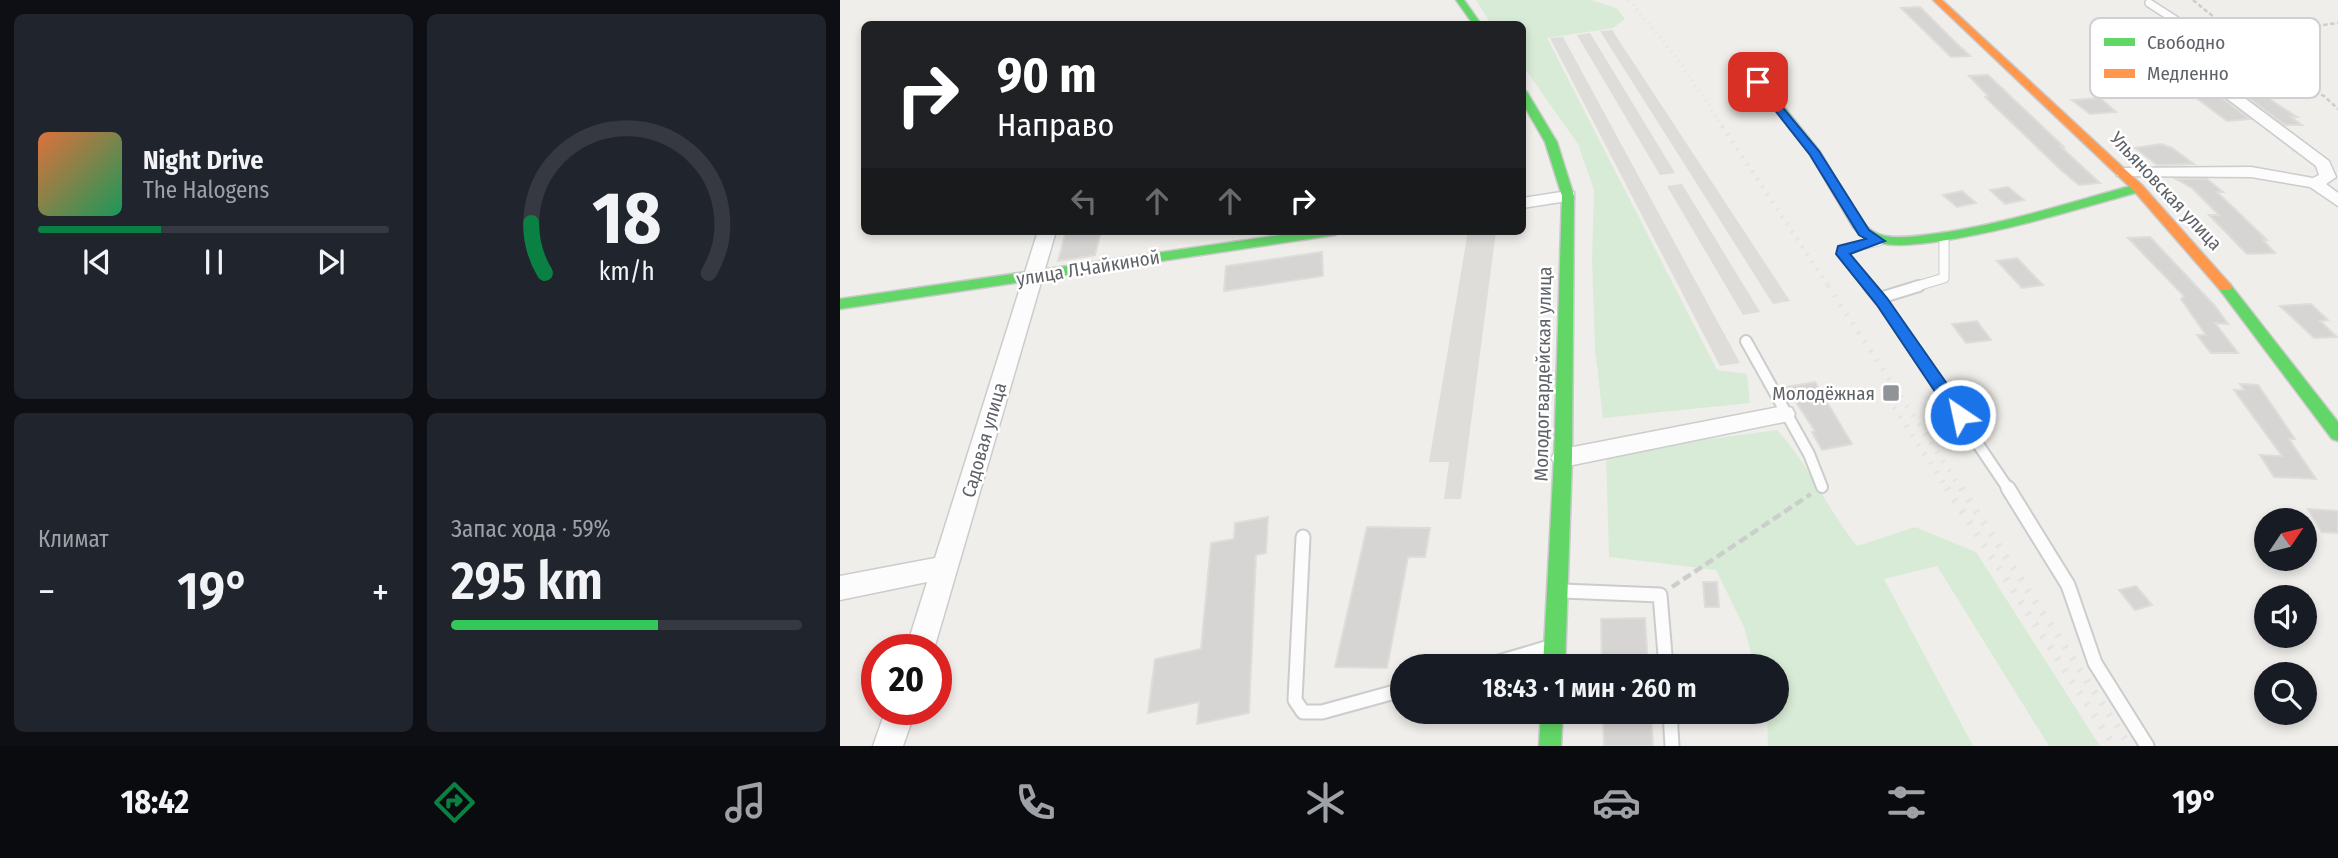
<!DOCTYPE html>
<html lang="ru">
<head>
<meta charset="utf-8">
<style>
  body { margin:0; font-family:"Fira Sans Condensed",sans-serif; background:#20242c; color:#f1f3f6; height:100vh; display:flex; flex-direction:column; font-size:26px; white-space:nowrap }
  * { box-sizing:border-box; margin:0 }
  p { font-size:23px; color:#9ea1a6 }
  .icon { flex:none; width:38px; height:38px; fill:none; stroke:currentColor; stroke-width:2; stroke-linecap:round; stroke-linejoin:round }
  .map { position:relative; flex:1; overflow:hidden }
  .side { display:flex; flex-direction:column; gap:14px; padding:14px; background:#0d0f14; width:840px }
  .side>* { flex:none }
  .hud { position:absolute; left:21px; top:21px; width:665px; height:214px; border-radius:10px; box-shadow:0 4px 10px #0003; background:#202124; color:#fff; overflow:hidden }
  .needle { width:46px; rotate:55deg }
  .tools { position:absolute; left:1414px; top:508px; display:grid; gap:14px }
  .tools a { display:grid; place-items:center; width:63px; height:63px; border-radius:50%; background:#171b24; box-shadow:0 4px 10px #0003; font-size:35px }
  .speed { position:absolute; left:21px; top:634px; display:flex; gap:14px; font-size:35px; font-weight:700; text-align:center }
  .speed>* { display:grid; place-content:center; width:91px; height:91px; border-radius:50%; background:#171b24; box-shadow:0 4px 10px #0003; line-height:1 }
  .speed .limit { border:10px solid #d22; background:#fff; color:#111 }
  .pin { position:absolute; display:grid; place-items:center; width:60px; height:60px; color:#fff; margin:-30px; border-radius:14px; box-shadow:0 4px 10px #0006 }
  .me { position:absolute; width:77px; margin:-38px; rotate:326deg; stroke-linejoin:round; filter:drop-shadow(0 0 5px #0008) }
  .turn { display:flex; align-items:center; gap:24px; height:147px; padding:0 21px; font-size:32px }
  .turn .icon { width:91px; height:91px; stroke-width:2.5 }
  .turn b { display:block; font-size:49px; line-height:60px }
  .lanes { display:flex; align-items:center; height:66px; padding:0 21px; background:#0003; justify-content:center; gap:35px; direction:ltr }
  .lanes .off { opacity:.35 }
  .big { font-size:52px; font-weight:600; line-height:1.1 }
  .side .card { flex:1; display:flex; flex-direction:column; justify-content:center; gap:10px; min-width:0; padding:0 24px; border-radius:10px; background:#20242c }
  .side .dial { align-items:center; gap:0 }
  .dial svg { height:182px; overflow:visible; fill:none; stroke:#363941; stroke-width:7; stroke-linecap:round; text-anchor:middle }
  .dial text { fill:#f1f3f6; stroke:none }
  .song { display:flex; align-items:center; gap:21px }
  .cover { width:84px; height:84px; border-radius:10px; background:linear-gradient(135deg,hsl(20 70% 55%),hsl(150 70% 35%)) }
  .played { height:7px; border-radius:4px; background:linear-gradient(90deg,#0b8043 35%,#363941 35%) }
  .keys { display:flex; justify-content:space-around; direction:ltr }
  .heat { display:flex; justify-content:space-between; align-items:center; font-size:38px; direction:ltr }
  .charge { height:10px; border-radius:5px; background:linear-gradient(90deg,#34c759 59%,#363941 0) }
  .side .tiles { flex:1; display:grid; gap:14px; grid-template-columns:repeat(2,1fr) }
  .trip { position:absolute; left:550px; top:654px; width:399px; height:70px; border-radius:35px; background:#171b24; box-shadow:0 4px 10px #0003; font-weight:600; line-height:70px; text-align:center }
  .dock { display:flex; height:112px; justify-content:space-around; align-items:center; background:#090b0e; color:#9ea1a6 }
  .dock .icon { width:49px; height:49px }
  .dock .active { color:#0b8043 }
  .dock b { font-size:32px; color:#f1f3f6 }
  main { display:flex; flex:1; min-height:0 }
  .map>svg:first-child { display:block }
  .industrial { fill:#dfddda }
  .green { fill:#d8ebd6 }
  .building { fill:#d6d5d3; stroke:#deddd9; stroke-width:2 }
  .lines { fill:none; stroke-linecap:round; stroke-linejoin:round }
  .lane-far3-casing { stroke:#cbcccc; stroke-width:10 }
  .lane-far2-casing { stroke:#cbcccc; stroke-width:11 }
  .lane-far1-casing { stroke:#cbcccc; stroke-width:14 }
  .lane-casing { stroke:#cbcccc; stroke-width:17 }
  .street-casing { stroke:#cbcccc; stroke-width:3 }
  .fast-casing { stroke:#cacacb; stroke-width:3 }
  .slow-casing { stroke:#cacacb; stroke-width:3 }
  .path-far1 { stroke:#cacfcc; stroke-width:2.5; stroke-dasharray:4.5 2.5; stroke-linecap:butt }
  .path { stroke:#cacfcc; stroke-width:4.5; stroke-dasharray:9 4.5; stroke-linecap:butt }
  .lane-far3 { stroke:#fdfcfc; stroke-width:7 }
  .lane-far2 { stroke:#fdfcfc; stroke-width:9 }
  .lane-far1 { stroke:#fdfcfc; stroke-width:10 }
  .lane { stroke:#fdfcfc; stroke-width:13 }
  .street { fill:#fdfcfc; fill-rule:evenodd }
  .fast { fill:#63d668; fill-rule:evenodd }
  .slow { fill:#ff974d; fill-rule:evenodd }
  .rail-far3 { stroke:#e4e4e4; stroke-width:3.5; stroke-dasharray:1 5; stroke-linecap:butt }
  .rail-far2 { stroke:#e4e4e4; stroke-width:4.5; stroke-dasharray:2 7; stroke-linecap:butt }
  .rail-far1 { stroke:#e4e4e4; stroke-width:5; stroke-dasharray:2 9; stroke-linecap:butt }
  .rail { stroke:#e4e4e4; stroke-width:7; stroke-dasharray:2.5 11; stroke-linecap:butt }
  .route { fill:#1a73e8; stroke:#114b97; stroke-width:2 }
  .poi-dot { fill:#919496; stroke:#fff; stroke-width:2.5 }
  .labels { text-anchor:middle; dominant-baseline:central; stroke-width:5; stroke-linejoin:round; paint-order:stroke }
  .street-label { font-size:19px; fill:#5f6368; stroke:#fff }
  .poi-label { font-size:19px; fill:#5f6368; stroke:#fff; text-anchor:end }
  .key { fill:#fff; stroke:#cfd0d2; stroke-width:2 }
  .key-label { font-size:19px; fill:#5f6368 }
</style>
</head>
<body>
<main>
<section class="side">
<div class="tiles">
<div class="card">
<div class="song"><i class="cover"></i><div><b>Night Drive</b><p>The Halogens</p></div></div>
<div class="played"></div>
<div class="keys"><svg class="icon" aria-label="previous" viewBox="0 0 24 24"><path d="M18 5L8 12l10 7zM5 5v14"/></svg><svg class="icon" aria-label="pause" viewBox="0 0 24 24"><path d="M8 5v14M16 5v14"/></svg><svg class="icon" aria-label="next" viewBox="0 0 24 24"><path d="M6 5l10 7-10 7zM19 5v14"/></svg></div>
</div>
<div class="card dial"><svg viewBox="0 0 100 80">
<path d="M14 69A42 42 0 1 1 86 69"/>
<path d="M14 69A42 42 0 0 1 8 47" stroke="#0b8043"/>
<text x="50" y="56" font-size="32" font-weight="700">18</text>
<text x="50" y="72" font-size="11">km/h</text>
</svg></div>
<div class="card"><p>Климат</p>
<div class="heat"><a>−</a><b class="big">19°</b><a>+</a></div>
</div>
<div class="card"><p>Запас хода · 59%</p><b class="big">295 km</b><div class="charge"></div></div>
</div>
</section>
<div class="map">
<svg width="1498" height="746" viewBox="0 0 1498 746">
  <rect width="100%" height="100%" fill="#efeeea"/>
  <g class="industrial">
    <polygon points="772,30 950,301 933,304 760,31"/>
    <polygon points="750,33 835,173 820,175 737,35"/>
    <polygon points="723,37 900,363 880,366 710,38"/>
    <polygon points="842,184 920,312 903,315 827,186"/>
    <polygon points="628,231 656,231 621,499 604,499 609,462 589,462"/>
  </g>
  <g class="green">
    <polygon points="636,0 751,0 776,8 785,19 773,28 707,38 877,370 907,374 910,403 763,418 755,349 752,259 754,190 738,144 683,66 682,24 651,24"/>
    <path d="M937,430C969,465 987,509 1017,546L1075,527L1136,552L1260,746H1209L1097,566L1044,579L1133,746H928L927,712H936V667H915L904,627L876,570L769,557L766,453Z"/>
  </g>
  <g class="building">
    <polygon points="1080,7 1115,42 1130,56 1111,57 1061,8"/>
    <polygon points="1148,75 1224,147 1221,147 1260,183 1239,185 1222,171 1145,97 1148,96 1129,76"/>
    <polygon points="1394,83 1416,90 1457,117 1451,117 1462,125 1445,125 1390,84"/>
    <polygon points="1367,86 1371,90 1410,119 1387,121 1343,88"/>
    <polygon points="1260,98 1276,112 1250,114 1232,100"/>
    <polygon points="1321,144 1332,148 1354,164 1317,165 1295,148"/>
    <polygon points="1336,179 1367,179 1383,192 1377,192 1427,240 1423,240 1435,253 1407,254 1369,215 1379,215 1352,188"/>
    <polygon points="1168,187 1184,200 1165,204 1150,190"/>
    <polygon points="1122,191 1136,203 1117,207 1103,195"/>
    <polygon points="226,231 261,231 255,255 218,261"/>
    <polygon points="1310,237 1375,306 1388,324 1375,323 1398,353 1371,353 1357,335 1366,335 1341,299 1344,296 1288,238"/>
    <polygon points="482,252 483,276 384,291 386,266"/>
    <polygon points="1177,258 1203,285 1182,288 1157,261"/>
    <polygon points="1471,304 1488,320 1480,321 1497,337 1474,338 1440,306"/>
    <polygon points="1137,321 1151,340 1126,343 1112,324"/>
    <polygon points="975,382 1012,444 982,450 972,432 975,431 946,387"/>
    <polygon points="1400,384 1418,385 1455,439 1449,439 1476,479 1434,477 1420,455 1442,456 1394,390 1404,390"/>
    <polygon points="1468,509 1498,511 1498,533 1482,532"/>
    <polygon points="428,517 426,553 416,555 409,713 357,724 359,702 308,713 315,659 361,649 371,543 394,539 395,523"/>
    <polygon points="527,527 590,528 585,557 568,557 547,668 495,667"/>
    <polygon points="863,582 877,582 879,607 865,607"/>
    <polygon points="1296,586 1312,605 1295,610 1279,590"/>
    <polygon points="805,618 808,667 762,667 761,619"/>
    <polygon points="763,712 811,712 813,746 764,746"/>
  </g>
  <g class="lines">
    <defs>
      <polyline id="lane-far3" points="1309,3 1362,37 1421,62 1451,81"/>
      <g id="lane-far2">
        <polyline points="1030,287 1003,254 1003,249 1039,241"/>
        <polyline points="1074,287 1104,278 1104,238"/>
      </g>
      <g id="lane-far1">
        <polyline points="1029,286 1042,302"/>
        <polyline points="1079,286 1043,297 1042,302 1169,490"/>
        <polyline points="906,341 969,454 982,487"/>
      </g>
      <g id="lane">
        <polyline points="1168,488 1228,585 1255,663 1307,746"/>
        <polyline points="463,537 455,700 463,712 482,712 562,690"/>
        <polyline points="723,591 820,595 826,667"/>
        <polyline points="642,667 706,648"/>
        <polyline points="830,712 832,746"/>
      </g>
      <g id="street">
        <polygon points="1378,40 1383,41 1383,47 1371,49 1362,62 1383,82 1489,161 1496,177 1486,184 1498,193 1498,206 1470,187 1411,177 1277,176 1277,170 1283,168 1411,167 1473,178 1479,175 1476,166 1373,88 1350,65 1348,62 1362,43"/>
        <polygon points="728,191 734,192 734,200 682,208 682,198"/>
        <polygon points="198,231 216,231 94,649 66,649 87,582 0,600 0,576 95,558"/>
        <polygon points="944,406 952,408 955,414 952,420 944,422 723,467 715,464 711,458 715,452 723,449"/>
        <polygon points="46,709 76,709 63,746 33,746"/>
      </g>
      <g id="fast">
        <polygon points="616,0 624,0 641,24 633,24"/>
        <path d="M899,60H907L980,152L1022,222C1028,229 1036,234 1045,236C1060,239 1078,236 1093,234C1163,225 1230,202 1298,184L1304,188L1302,191C1234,210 1165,232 1094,242C1077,244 1057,247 1040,243C1030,241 1020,236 1013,227L970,154L899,64Z"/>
        <polygon points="682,89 687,92 717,142 734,196 732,458 725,667 703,667 714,458 722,196 705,142 682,102"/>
        <polygon points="468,231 502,231 495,235 0,309 0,299"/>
        <polygon points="1385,282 1390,284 1498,422 1498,441 1492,439 1380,290 1378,287 1380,284"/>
        <polygon points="701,712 723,712 721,746 699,746"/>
      </g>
      <polygon id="slow" points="1093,0 1102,0 1302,185 1390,284 1392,287 1390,290 1380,290 1294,191"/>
    </defs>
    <use href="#lane-far3" class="lane-far3-casing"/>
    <use href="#lane-far2" class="lane-far2-casing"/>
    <use href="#lane-far1" class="lane-far1-casing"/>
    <use href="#lane" class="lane-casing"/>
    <use href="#street" class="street-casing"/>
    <use href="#fast" class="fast-casing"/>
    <use href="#slow" class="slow-casing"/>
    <g class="path-far1">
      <polyline points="1353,0 1397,36"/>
      <polyline points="1393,37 1498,23"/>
      <polyline points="1462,86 1484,96 1498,109"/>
    </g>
    <polyline class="path" points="832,587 971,494"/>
    <use href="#lane-far3" class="lane-far3"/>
    <use href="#lane-far2" class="lane-far2"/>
    <use href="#lane-far1" class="lane-far1"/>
    <use href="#lane" class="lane"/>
    <use href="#street" class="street"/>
    <use href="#fast" class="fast"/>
    <use href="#slow" class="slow"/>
    <polyline class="rail-far3" points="789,0 836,57 883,127"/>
    <polyline class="rail-far2" points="882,126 989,287"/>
    <g class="rail-far1">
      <polyline points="988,286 1122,490"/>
      <polyline points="1054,407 1108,490"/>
    </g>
    <g class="rail">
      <polyline points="1107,488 1274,746"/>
      <polyline points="1121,488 1290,746"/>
    </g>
  </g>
  <polygon class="route" points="918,78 979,151 1029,230 1045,241 1010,254 1047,298 1126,411 1126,420 1114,420 1037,305 996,254 998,246 1026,239 1019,235 970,155 913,82"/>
  <rect class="poi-dot" x="1042" y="384" width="18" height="18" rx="3.5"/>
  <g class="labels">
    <g class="street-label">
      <text transform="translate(1326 191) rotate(47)">Ульяновская улица</text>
      <text transform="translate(248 268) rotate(-9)">улица Л.Чайкиной</text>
      <text transform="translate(703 374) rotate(-89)">Молодогвардейская улица</text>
      <text transform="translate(144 440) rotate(-74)">Садовая улица</text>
    </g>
    <g class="poi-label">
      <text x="1035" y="393">Молодёжная</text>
    </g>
  </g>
  <rect x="1250" y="18" width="230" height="80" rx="10" class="key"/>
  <rect x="1264" y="38" width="31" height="8" fill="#63d668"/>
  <rect x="1264" y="69" width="31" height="9" fill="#ff974d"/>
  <g class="key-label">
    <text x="1307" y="49">Свободно</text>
    <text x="1307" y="80">Медленно</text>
  </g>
</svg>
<div class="tools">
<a><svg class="needle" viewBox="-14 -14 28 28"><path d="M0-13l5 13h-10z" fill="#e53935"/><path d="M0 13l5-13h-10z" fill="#9ea1a6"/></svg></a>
<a><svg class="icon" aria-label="sound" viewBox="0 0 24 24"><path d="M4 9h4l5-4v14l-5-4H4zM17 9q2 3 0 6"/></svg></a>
<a><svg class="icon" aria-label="search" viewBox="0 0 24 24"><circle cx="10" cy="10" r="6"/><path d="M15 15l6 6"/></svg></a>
</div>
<div class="speed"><div class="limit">20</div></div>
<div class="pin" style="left:918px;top:82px;background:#d93025"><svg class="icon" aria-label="arrive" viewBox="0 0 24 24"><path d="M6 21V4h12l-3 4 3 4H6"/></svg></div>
<svg class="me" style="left:1120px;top:415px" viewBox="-20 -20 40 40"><circle r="17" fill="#1a73e8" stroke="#fff" stroke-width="3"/><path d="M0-11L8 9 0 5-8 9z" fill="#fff"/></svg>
<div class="trip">18:43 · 1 мин · 260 m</div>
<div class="hud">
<div class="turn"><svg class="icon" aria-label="right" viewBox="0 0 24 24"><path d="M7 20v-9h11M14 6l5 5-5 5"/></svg><div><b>90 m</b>Направо</div></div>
<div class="lanes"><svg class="icon off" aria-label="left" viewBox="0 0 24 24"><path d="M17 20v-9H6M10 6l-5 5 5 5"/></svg><svg class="icon off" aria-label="ahead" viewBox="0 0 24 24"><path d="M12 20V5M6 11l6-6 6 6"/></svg><svg class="icon off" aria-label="ahead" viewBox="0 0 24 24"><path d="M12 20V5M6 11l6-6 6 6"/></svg><svg class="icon" aria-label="right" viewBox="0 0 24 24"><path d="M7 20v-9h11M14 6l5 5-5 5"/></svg></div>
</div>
</div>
</main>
<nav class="dock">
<b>18:42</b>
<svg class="icon active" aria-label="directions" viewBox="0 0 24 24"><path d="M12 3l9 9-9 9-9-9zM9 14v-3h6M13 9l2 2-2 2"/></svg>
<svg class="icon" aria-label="music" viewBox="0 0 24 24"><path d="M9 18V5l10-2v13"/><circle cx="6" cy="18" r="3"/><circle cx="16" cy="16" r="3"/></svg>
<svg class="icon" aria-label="phone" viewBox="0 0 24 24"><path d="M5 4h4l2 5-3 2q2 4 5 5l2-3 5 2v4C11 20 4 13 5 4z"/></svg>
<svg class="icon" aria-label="climate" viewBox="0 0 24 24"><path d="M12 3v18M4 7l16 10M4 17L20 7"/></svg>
<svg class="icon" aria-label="car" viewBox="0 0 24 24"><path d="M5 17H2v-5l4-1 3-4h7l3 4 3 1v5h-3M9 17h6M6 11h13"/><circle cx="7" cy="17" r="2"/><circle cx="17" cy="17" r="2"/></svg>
<svg class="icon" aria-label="filters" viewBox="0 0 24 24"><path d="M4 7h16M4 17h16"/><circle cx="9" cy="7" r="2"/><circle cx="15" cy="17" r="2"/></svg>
<b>19°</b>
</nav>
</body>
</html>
